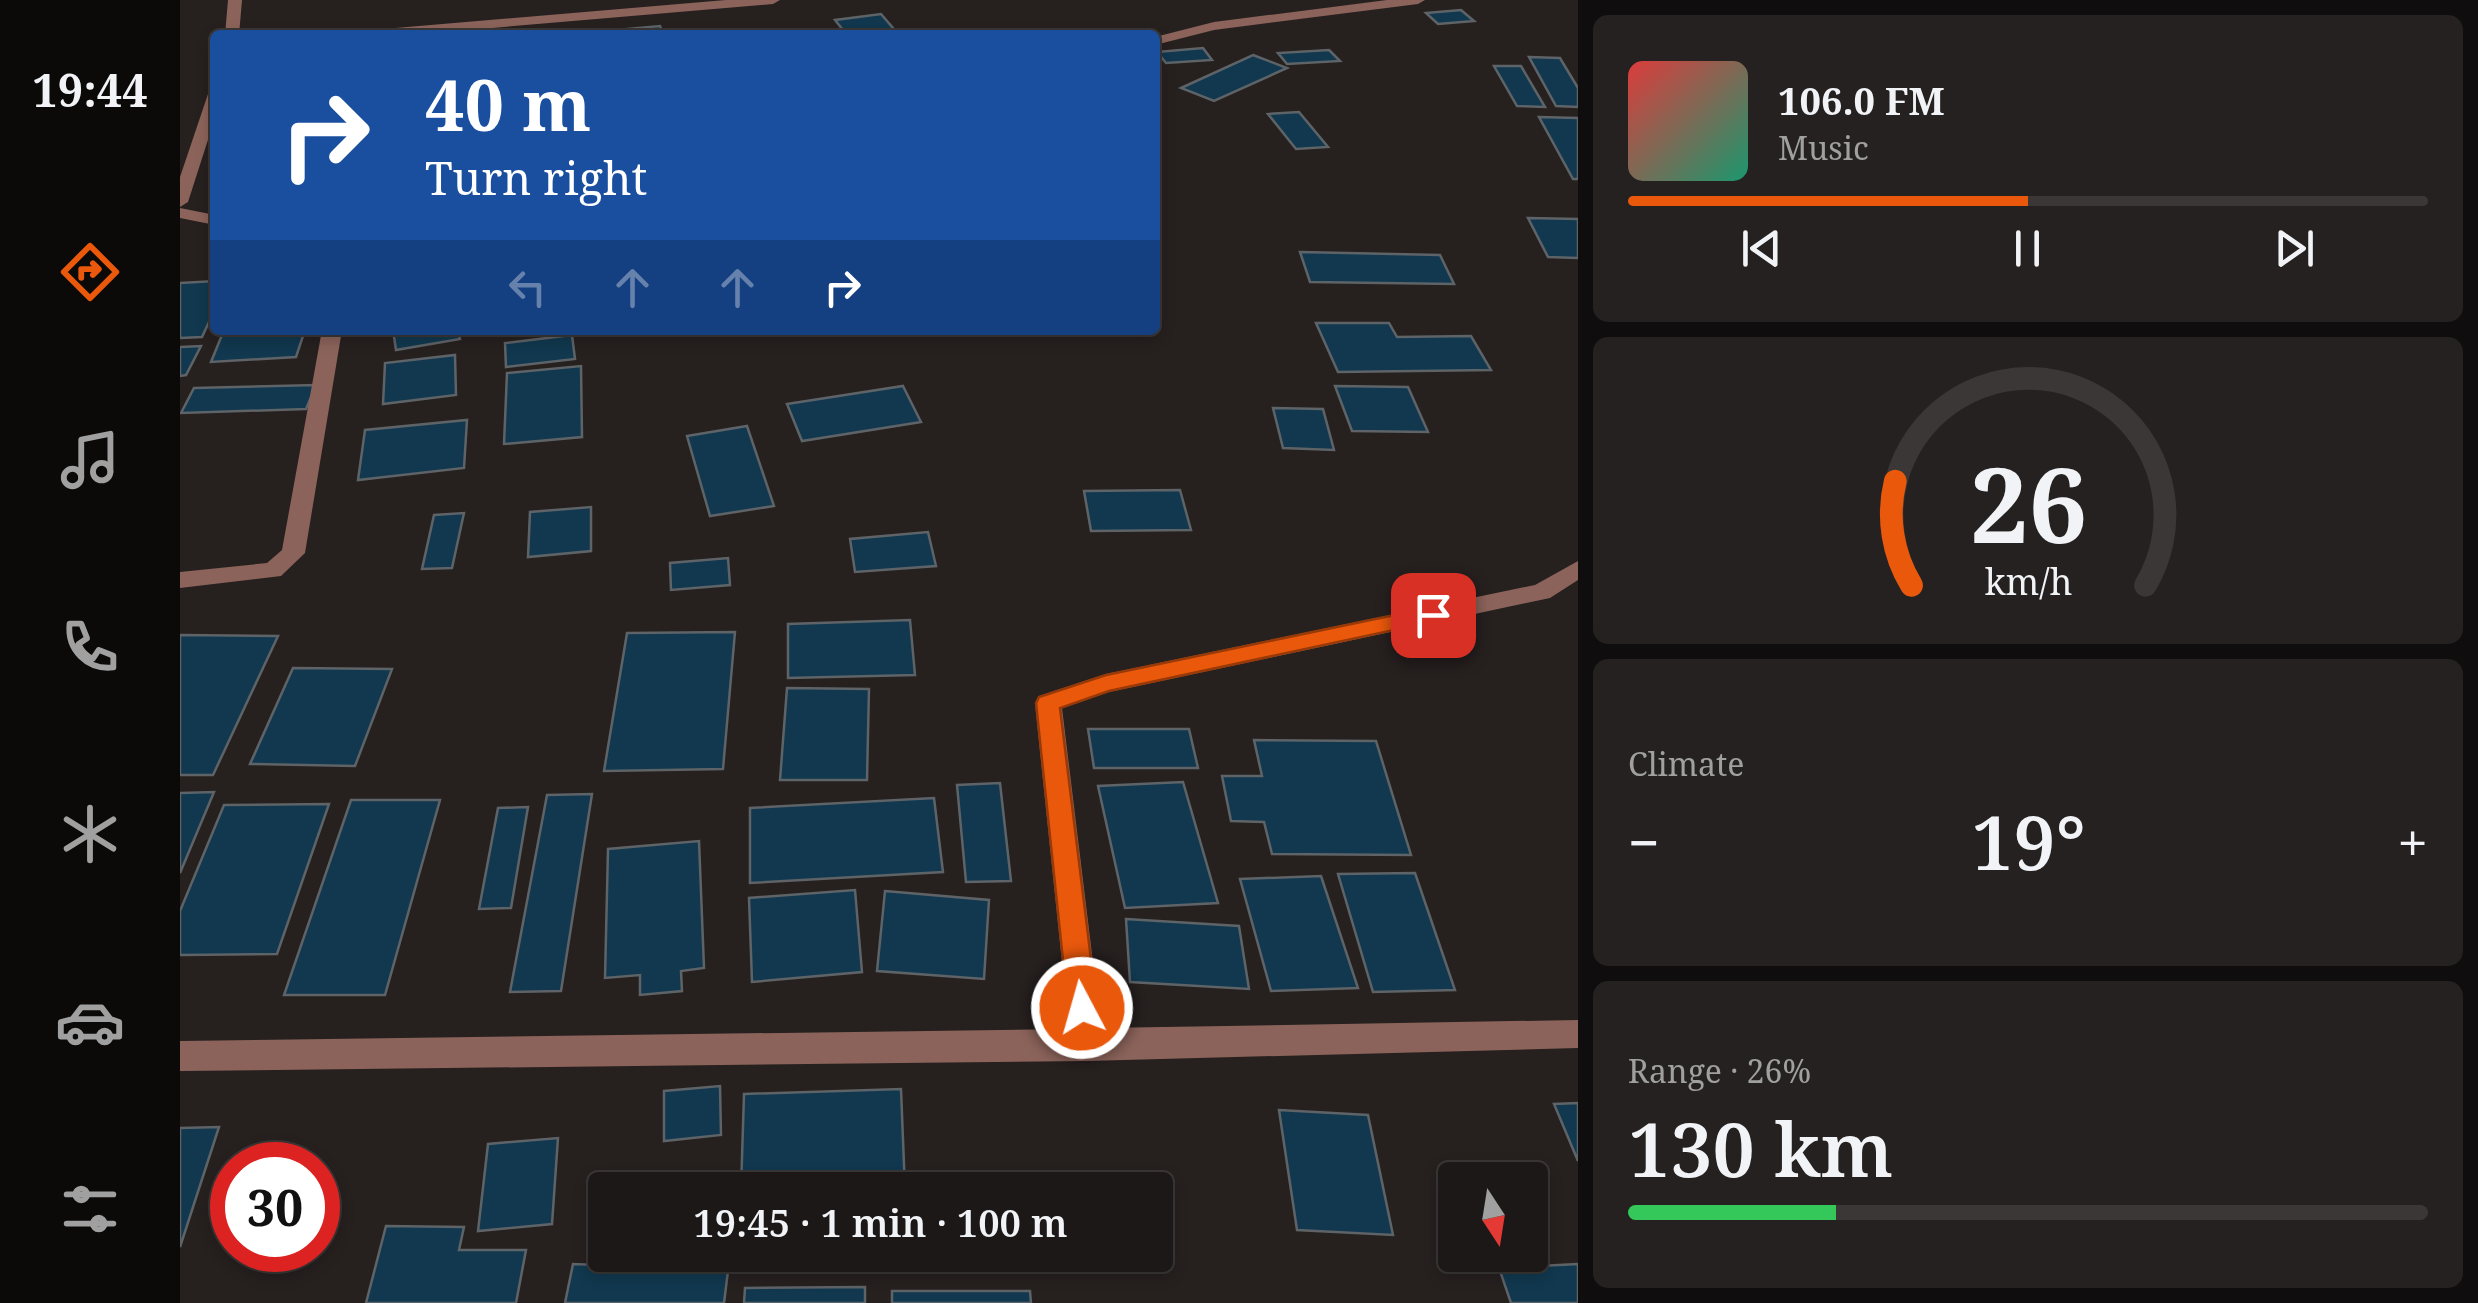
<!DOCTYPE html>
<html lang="en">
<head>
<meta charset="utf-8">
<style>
  body { margin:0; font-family:"Noto Serif",serif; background:#252120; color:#f1f3f6; height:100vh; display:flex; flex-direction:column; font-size:38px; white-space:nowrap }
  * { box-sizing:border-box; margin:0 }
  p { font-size:32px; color:#a0a0a1 }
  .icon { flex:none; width:55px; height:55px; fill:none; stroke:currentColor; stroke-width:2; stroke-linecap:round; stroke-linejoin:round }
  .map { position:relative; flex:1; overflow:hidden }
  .details { display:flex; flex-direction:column; gap:15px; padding:15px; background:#0f0d0d; width:900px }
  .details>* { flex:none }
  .hud { position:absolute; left:30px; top:30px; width:950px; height:305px; border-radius:10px; box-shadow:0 5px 15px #0003,0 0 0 2px #3a3736; background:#1a4fa0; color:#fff; overflow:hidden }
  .needle { width:65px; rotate:168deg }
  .fabs { position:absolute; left:1258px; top:1162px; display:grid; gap:20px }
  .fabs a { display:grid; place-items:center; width:110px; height:110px; border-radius:10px; background:#1c1817; box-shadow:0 5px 15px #0003,0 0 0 2px #3a3736; font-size:50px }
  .speed { position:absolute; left:30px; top:1142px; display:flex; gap:20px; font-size:50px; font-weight:700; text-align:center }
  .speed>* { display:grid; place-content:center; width:130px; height:130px; border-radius:50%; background:#1c1817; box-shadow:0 5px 15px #0003,0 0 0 2px #3a3736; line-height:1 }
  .speed .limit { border:15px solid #d22; background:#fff; color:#111 }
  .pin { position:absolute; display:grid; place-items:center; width:85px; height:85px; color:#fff; margin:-42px; border-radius:20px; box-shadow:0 5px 15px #0006 }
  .me { position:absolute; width:110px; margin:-55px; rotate:354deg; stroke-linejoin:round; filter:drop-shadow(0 0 8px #0008) }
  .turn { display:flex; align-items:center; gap:35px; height:210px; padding:0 50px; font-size:45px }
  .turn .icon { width:130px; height:130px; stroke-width:2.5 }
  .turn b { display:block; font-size:70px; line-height:85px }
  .lanes { display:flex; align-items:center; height:95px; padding:0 50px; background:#0003; justify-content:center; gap:50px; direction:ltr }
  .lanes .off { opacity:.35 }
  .big { font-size:75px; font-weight:600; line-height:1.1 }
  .details .tile { flex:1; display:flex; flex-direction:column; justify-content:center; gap:15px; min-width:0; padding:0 35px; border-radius:15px; background:#252120 }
  .details .dial { align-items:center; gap:0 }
  .dial svg { height:260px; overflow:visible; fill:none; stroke:#3a3736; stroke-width:7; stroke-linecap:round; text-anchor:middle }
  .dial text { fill:#f1f3f6; stroke:none }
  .song { display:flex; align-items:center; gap:30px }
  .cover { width:120px; height:120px; border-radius:15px; background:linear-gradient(135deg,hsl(0 70% 55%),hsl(160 70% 35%)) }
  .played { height:10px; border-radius:5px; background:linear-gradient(90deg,#ea580c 50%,#3a3736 50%) }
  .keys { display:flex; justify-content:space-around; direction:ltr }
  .heat { display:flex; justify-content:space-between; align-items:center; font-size:55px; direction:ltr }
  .charge { height:15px; border-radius:8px; background:linear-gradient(90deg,#34c759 26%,#3a3736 0) }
  .trip { position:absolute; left:408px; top:1172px; width:585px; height:100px; border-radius:10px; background:#1c1817; box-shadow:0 5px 15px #0003,0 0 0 2px #3a3736; font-weight:600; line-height:100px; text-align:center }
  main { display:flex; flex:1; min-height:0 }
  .dock { display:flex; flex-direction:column; width:180px; justify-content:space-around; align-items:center; background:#0b0a09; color:#a0a0a1 }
  .dock .icon { width:70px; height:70px }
  .dock .current { color:#ea580c }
  .dock b { font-size:45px; color:#f1f3f6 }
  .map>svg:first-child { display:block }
  .building { fill:#11384f; stroke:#5e6367; stroke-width:2.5 }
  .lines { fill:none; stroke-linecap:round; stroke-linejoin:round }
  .minor { fill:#8b635a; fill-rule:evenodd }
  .route { fill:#ea580c; stroke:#983908; stroke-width:2.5 }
</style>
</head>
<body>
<main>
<nav class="dock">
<b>19:44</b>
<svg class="icon current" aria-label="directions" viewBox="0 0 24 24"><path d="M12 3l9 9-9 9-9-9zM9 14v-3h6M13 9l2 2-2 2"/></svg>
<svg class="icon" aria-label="music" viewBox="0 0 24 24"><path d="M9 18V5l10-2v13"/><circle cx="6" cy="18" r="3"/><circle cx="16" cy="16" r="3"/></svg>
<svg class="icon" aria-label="phone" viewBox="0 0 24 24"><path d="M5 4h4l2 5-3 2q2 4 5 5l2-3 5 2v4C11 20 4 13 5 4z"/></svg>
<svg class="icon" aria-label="climate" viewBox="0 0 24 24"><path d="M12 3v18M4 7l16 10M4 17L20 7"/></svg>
<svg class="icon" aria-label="car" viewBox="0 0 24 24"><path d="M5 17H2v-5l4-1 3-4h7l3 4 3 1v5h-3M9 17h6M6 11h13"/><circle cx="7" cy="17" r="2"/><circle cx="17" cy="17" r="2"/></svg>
<svg class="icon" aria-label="filters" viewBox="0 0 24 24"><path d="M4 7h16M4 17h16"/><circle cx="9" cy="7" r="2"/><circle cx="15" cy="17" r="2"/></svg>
</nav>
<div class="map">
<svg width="1398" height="1303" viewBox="0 0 1398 1303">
  <rect width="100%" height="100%" fill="#26201f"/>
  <g class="building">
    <polygon points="1281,10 1294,21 1258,24 1246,13"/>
    <polygon points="701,14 719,35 667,35 655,20"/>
    <polygon points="480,26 483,35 425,35 424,31"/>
    <polygon points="1023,48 1032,60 986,63 977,52"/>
    <polygon points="1149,50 1160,61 1107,64 1098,53"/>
    <polygon points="1073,55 1107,68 1034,101 1001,88"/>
    <polygon points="1349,57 1380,58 1398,88 1398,107 1376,106"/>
    <polygon points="1314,66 1341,66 1365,107 1337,106"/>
    <polygon points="1119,112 1148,147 1116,149 1088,114"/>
    <polygon points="1359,117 1398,118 1398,179 1393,179"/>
    <polygon points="1348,218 1398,219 1398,258 1368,257"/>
    <polygon points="1120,252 1260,255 1274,284 1130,282"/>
    <polygon points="35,281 35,309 22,337 0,338 0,283"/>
    <polygon points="1136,323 1209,323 1217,337 1291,336 1311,370 1158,372"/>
    <polygon points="44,330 125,330 116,357 31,362"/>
    <polygon points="213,330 278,330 280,339 216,350"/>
    <polygon points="392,335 395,359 326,367 325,343"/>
    <polygon points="21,346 6,375 0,376 0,347"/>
    <polygon points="275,355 276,395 203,404 205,363"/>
    <polygon points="401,366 402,437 324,444 327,373"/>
    <polygon points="136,385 126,409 1,413 14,388"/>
    <polygon points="723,386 741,422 622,441 607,404"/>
    <polygon points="1155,386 1228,387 1248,432 1172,431"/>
    <polygon points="1093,408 1143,409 1154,450 1103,448"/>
    <polygon points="287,420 284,468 178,480 185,430"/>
    <polygon points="567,426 594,506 530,516 507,436"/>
    <polygon points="1000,490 1011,530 911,531 904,491"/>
    <polygon points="411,507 411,551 348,557 350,512"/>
    <polygon points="284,513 272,568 242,569 254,515"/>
    <polygon points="748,532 756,566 675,572 670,539"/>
    <polygon points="548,558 550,585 491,590 490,563"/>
    <polygon points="730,620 735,675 608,678 608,624"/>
    <polygon points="555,632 543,769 424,771 447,633"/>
    <polygon points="0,635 98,636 33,775 0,775"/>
    <polygon points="113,668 212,669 175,766 70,764"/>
    <polygon points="607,688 689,689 687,780 600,780"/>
    <polygon points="908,729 1009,729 1018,768 914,768"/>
    <polygon points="1074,740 1196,741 1231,855 1092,854 1084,822 1051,821 1042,776 1082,776"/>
    <polygon points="1003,782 1038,903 945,908 918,786"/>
    <polygon points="820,783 831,881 786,882 777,785"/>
    <polygon points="34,792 0,873 0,793"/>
    <polygon points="412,794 381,991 330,992 367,795"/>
    <polygon points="754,798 763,872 570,883 570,808"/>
    <polygon points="171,800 260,800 205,995 104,995"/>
    <polygon points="149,804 97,954 0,955 0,911 44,805"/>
    <polygon points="348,807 331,908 299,909 318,808"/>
    <polygon points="519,841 524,968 501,971 502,991 460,995 460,975 425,978 428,849"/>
    <polygon points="1235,873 1275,990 1193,992 1158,874"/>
    <polygon points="1141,876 1178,988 1091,991 1060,879"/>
    <polygon points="675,890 682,972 572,982 569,898"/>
    <polygon points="705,891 809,900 804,979 697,971"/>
    <polygon points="946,919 1059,926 1069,989 950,982"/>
    <polygon points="540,1086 541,1135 484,1141 484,1091"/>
    <polygon points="721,1089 725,1190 561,1190 564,1094"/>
    <polygon points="1398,1103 1398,1161 1374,1104"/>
    <polygon points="1099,1110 1188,1115 1213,1235 1117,1230"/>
    <polygon points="39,1127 0,1247 0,1128"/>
    <polygon points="378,1138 372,1224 298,1231 308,1144"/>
    <polygon points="206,1226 284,1227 279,1250 346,1250 336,1303 186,1303"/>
    <polygon points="448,1255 550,1255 544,1303 385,1303 393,1264 446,1266"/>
    <polygon points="1398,1264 1398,1303 1331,1303 1319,1268"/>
    <polygon points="685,1287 685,1303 564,1303 565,1288"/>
    <polygon points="712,1291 850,1291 851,1303 712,1303"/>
  </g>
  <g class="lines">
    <g class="minor">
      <polygon points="48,0 62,0 59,35 45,35"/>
      <polygon points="546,0 600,0 593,4 229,35 173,35 180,31"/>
      <polygon points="1207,0 1245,0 1238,4 1034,30 975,45 975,37 1034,22"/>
      <polygon points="35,90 35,118 8,202 0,207 0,177 28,94"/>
      <polygon points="0,208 35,215 35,225 0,218"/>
      <polygon points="142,330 162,330 125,553 101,576 0,588 0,572 87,563 102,550"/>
      <polygon points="1398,561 1398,580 1370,598 929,692 882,708 921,1028 1398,1020 1398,1048 907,1061 0,1071 0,1041 889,1029 855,703 859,696 926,674 1355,585"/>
    </g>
  </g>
  <polygon class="route" points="1253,607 1261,610 1264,615 1261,620 929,691 880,708 917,1008 913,1017 902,1020 892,1017 888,1008 856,703 859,697 926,675"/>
</svg>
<div class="fabs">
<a><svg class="needle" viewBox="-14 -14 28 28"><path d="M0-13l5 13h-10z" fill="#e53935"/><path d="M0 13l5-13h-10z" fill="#a0a0a1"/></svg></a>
</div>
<div class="speed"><div class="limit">30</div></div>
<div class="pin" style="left:1253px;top:615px;background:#d93025"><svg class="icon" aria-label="arrive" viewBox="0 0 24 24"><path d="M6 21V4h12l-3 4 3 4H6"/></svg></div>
<svg class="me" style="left:902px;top:1008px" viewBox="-20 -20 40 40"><circle r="17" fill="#ea580c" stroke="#fff" stroke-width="3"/><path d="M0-11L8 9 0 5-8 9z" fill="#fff"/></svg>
<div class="trip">19:45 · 1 min · 100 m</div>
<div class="hud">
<div class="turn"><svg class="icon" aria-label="right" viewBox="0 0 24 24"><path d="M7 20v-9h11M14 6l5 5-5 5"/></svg><div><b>40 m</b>Turn right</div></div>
<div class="lanes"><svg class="icon off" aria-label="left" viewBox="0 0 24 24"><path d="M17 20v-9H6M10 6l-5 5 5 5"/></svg><svg class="icon off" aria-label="ahead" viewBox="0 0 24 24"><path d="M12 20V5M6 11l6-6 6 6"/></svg><svg class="icon off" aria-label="ahead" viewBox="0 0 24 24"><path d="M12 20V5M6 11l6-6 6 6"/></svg><svg class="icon" aria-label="right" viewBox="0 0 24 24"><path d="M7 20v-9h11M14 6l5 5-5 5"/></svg></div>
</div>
</div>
<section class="details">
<div class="tile">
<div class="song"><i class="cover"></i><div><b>106.0 FM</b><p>Music</p></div></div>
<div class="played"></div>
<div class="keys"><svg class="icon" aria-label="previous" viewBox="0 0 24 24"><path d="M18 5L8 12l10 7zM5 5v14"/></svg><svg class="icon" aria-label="pause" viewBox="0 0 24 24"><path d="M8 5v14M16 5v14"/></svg><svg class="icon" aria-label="next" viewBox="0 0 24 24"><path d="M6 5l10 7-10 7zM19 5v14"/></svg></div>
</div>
<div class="tile dial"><svg viewBox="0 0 100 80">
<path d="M14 69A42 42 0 1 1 86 69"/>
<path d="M14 69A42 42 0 0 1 9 37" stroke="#ea580c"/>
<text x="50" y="56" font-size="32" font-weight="700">26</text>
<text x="50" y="72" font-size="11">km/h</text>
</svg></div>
<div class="tile"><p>Climate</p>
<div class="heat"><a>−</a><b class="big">19°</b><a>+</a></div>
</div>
<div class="tile"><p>Range · 26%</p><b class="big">130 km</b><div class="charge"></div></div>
</section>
</main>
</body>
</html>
